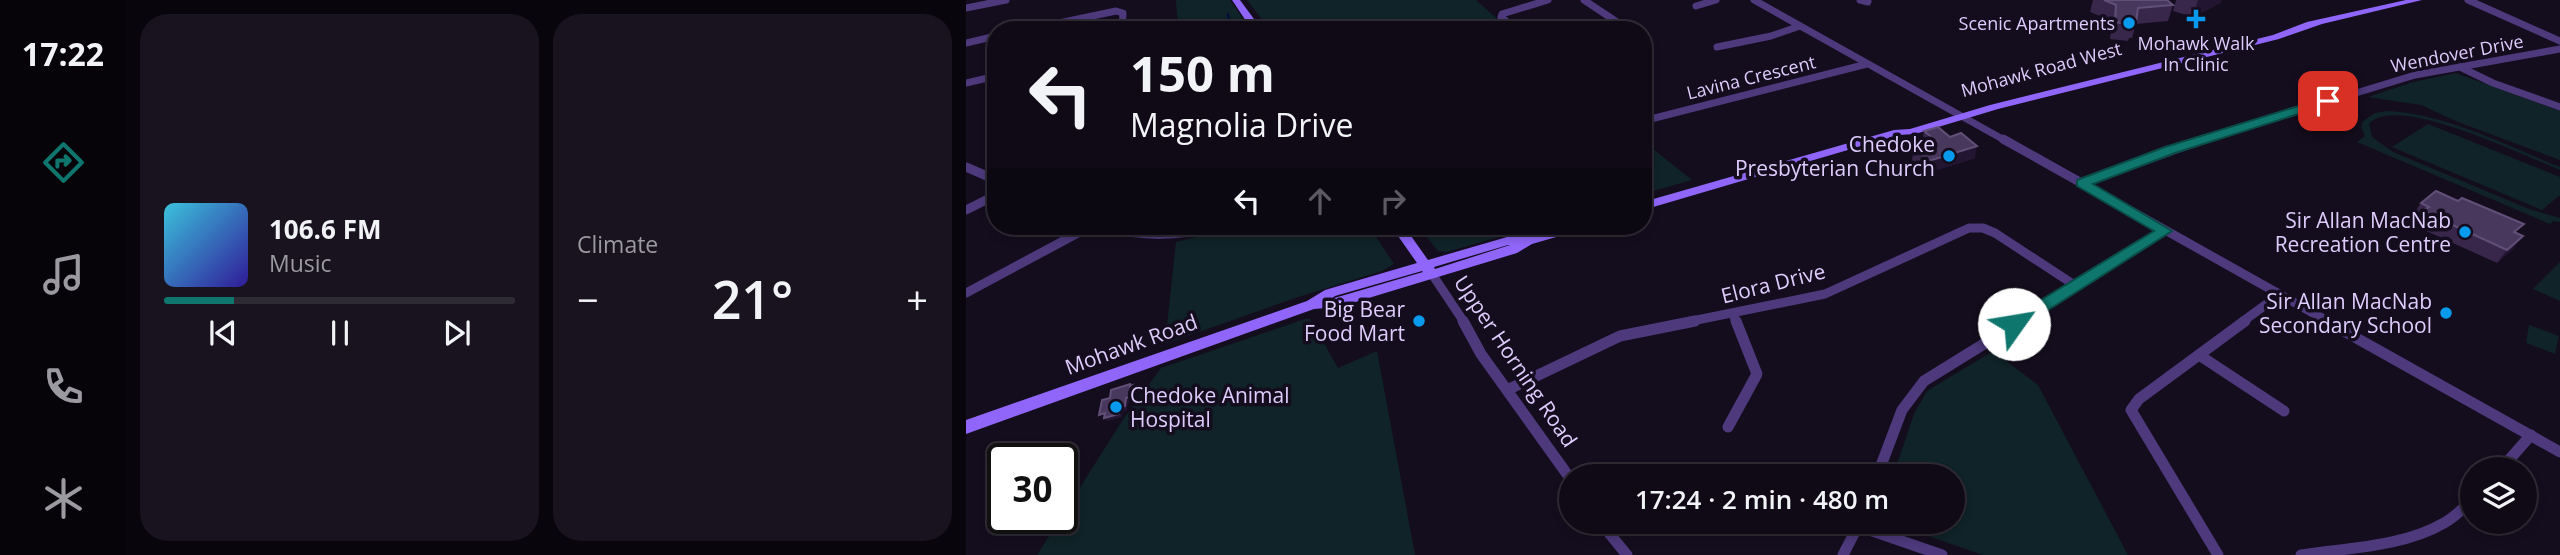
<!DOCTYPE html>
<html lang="en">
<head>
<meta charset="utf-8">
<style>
  body { margin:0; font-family:"Open Sans",sans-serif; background:#18131f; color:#f1f3f6; height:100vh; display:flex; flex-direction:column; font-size:26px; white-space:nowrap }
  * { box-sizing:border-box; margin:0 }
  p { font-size:23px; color:#9b9aa1 }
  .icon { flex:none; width:38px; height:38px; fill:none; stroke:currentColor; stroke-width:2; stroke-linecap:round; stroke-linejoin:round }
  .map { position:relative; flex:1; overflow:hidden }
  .details { display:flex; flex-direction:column; gap:14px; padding:14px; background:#08060c; width:840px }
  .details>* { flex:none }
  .guide { position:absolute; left:21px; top:21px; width:665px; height:214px; border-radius:28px; box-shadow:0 4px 10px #0003,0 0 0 2px #2f2b35; background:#0f0a16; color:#f1f3f6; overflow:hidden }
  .tools { position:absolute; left:1494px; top:457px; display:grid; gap:14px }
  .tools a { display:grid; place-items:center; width:77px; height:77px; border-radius:50%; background:#0f0a16; box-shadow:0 4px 10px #0003,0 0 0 2px #2f2b35; font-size:35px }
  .speed { position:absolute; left:21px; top:443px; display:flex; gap:14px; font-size:35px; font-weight:700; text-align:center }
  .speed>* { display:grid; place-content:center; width:91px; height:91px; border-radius:50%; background:#0f0a16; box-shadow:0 4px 10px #0003,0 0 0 2px #2f2b35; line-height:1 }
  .speed .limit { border:4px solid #111; border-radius:10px; background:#fff; color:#111 }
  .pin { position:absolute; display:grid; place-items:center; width:60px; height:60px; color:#fff; margin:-30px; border-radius:14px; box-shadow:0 4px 10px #0006 }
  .me { position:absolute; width:77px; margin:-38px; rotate:58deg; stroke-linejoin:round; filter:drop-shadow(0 0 5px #0008) }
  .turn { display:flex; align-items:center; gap:24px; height:147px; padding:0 28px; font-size:32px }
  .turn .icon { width:91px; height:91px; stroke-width:2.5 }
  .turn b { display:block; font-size:49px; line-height:60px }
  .lanes { display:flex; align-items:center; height:66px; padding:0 28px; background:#0003; justify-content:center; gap:35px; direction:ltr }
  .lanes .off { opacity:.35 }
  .big { font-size:52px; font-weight:600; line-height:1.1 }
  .details .widget { flex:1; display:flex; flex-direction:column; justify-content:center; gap:10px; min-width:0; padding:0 24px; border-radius:28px; background:#18131f }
  .song { display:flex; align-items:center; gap:21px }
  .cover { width:84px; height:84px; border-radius:10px; background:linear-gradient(135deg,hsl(190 70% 55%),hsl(250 70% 35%)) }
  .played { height:7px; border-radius:4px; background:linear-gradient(90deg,#0f766e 20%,#2f2b35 20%) }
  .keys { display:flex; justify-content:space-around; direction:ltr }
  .heat { display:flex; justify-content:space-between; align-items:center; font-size:38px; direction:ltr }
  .details .tiles { flex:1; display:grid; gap:14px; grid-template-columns:repeat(2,1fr) }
  .trip { position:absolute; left:593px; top:464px; width:406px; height:70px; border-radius:35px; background:#0f0a16; box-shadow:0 4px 10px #0003,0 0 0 2px #2f2b35; font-weight:600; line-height:70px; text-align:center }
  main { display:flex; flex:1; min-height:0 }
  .tab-bar { display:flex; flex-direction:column; width:126px; justify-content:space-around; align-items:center; background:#060409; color:#9b9aa1 }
  .tab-bar .icon { width:49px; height:49px }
  .tab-bar .selected { color:#0f766e }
  .tab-bar b { font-size:32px; color:#f1f3f6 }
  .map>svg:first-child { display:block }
  .green { fill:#102328 }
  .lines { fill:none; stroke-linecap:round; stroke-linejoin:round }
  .stream { stroke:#0a0f3a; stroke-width:2.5 }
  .street-far2 { stroke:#4d397c; stroke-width:7 }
  .street-far1 { stroke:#4d397c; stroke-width:9 }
  .street { stroke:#4d397c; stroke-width:11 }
  .secondary { fill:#9066fa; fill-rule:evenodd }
  .wall { fill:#38264b }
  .shaded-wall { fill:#221531 }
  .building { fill:#49385e; stroke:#614f77; stroke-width:2 }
  .route { fill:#0f766e; stroke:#0a4d48; stroke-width:2 }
  .poi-dot { fill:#089bed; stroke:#140d1e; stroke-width:2.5 }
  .labels { text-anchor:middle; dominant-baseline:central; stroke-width:7; stroke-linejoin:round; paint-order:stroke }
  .far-poi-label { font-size:18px; fill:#deccfd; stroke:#140d1e; text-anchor:end }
  .far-street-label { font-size:18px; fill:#deccfd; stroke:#140d1e }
  .poi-label { font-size:21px; fill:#deccfd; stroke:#140d1e; text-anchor:end }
  .street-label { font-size:21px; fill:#deccfd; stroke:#140d1e }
</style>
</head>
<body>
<main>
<nav class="tab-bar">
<b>17:22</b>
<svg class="icon selected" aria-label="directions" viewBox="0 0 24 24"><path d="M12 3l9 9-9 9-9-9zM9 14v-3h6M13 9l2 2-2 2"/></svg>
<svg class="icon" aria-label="music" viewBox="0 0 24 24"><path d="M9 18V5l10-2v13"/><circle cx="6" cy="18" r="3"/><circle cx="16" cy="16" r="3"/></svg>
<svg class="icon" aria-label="phone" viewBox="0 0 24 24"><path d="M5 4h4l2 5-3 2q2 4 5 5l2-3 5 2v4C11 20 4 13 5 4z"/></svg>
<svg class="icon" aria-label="climate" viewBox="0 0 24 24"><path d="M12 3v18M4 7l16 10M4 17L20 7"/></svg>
</nav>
<section class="details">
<div class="tiles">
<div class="widget">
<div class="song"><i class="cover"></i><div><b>106.6 FM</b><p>Music</p></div></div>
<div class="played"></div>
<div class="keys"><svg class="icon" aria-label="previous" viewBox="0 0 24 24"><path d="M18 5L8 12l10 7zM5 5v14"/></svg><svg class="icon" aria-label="pause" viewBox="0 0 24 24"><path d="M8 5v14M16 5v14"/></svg><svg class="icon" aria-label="next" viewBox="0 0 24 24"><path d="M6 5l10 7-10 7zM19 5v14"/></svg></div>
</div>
<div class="widget"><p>Climate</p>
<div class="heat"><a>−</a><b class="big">21°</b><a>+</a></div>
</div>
</div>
</section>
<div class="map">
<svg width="1594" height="555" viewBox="0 0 1594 555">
  <rect width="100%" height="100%" fill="#140d1e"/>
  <g class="green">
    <polygon points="210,0 264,0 285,30 212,30"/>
    <polygon points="281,0 510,0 544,30 304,30"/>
    <polygon points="1490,73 1594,111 1594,160 1492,122 1455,105 1402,97 1447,82"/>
    <path d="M1421,111C1481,114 1539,145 1594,167V170C1560,157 1430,92 1403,124L1406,137L1427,152L1563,209L1594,218V222L1587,221L1584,224L1391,142L1399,136L1395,127L1396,122L1409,113Z"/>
    <polygon points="1462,124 1594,177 1594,195 1576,210 1426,147"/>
    <polygon points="677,141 726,180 677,194"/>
    <polygon points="274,226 403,226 428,264 416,271 329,298 199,344 210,242"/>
    <polygon points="452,226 572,226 480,252 472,251"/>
    <polygon points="1594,262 1594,301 1567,289"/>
    <polygon points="339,319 344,319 372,368 411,351 449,555 71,555 158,418 195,368"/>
    <polygon points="1563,325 1593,336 1589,354 1560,343"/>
    <polygon points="1027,351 1072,385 1162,555 1017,555 922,522 987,522 987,476 927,476 948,414 961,391"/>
  </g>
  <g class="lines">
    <polyline class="stream" points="262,14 264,30"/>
    <g class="street-far2">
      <polyline points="618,0 663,30"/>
      <polyline points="788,0 1040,141"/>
      <polyline points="894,0 902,2"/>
      <polyline points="1502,0 1594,41"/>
      <polyline points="730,6 750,0"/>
      <polyline points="0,8 40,0"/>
      <polyline points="60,30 150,11 157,13 156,30"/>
      <polyline points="551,30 535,17 536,14 582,0"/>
      <polyline points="0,43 30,36"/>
      <polyline points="751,47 805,36 834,26"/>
      <polyline points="1494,67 1527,83 1594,107"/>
      <polyline points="0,83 30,76"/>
      <polyline points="677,121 901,64"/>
      <polyline points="1233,141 1449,75 1594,49"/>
    </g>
    <g class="street-far1">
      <polyline points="1037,139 1363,322"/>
      <polyline points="0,167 30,180"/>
      <polyline points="1116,183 1238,139"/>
      <polyline points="0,210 30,195"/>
      <path d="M138,226C176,238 212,237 251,226"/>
      <polyline points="466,274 498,322"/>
      <polyline points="0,293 125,226"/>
      <polyline points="767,314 770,322"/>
      <polyline points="721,322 859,294 1003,228 1017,228 1029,233 1110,286"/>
      <polyline points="1052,322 1199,231"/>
      <polyline points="1276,322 1313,295"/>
    </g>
    <g class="street">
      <polyline points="497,321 515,354 606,481"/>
      <polyline points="1360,321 1594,452"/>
      <polyline points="1233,355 1318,411"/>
      <polyline points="541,390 654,336 729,321"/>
      <polyline points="762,427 791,374 770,321"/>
      <polyline points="1535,469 1565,435"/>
      <polyline points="911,476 936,410 958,381 1055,321"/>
      <polyline points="634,522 661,555"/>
      <polyline points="892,526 976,555"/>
      <polyline points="877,555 894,522"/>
      <polyline points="1252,555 1165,410 1173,399 1279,321"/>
      <path d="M1335,555C1380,548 1437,547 1478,523C1489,517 1498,508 1507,499"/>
    </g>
    <g class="secondary">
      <polygon points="266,0 274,0 296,30 286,30"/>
      <polygon points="1440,0 1456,0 1356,24 1313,39 1032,109 949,134 933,135 677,210 677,202 928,130 944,129 1024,105 1307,35 1341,22"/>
      <path d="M425,226H438L462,260L541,237H561L599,226H620L618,229L566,244L551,253L373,307L348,309L0,434V420L341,301L359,290L451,263ZM542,245H544L469,269L468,267ZM456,271L457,272L365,299L369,296Z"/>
    </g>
  </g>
  <g class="wall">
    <polygon points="1127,0 1201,0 1207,5 1202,21 1170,24 1166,38 1163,38 1162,41 1144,39 1146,21 1124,12"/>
    <polygon points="1210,0 1255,0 1254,3 1227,17 1207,11"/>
    <polygon points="958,131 1009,158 961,173 946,160 948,148 957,145 956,144"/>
    <polygon points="1455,203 1551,233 1547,249 1531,263 1447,225 1451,218 1446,216"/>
  </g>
  <g class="shaded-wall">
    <polygon points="1232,0 1255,0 1254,3 1227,17"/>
    <polygon points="1011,146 1009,158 961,173 963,161"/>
    <polygon points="1557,236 1547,249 1531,263 1541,250"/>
    <polygon points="164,384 169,389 168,400 163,401 161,410 156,413 156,417 141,421 138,418 164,386"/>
  </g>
  <g class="building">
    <polygon points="1138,0 1201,0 1207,5 1172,8 1170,22 1168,21 1167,25 1149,22 1150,5"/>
    <polygon points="972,127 984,137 995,133 1011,146 963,161 948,148 970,141 958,131"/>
    <polygon points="1470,191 1492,201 1496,198 1558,224 1548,232 1557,236 1541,250 1456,211 1463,207 1455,203"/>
    <polygon points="164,384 164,386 167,385 165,397 160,398 159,406 154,409 153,414 138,418 139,413 133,415 136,400 144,398 145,390"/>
  </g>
  <polygon class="route" points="1362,97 1368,101 1367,103 1209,153 1127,184 1206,231 1054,328 1042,328 1039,324 1042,320 1188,231 1111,186 1111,180 1199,147"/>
  <g class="poi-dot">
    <path d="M1226.5 8.5h7v7h7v7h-7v7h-7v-7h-7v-7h7z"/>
    <circle cx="1163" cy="23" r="7"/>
    <circle cx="983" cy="156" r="7"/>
    <circle cx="1499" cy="232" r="7"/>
    <circle cx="1480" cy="313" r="7"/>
    <circle cx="453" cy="321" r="7"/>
    <circle cx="150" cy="407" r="7"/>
  </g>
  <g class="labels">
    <g class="far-poi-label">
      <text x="1149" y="23">Scenic Apartments</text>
      <text x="1230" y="43" text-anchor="middle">Mohawk Walk<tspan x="1230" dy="21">In Clinic</tspan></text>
    </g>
    <g class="far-street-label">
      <text transform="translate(1491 53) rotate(-11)">Wendover Drive</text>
      <text transform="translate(1075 69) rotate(-15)">Mohawk Road West</text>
      <text transform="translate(785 77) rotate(-14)">Lavina Crescent</text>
    </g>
    <g class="poi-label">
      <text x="969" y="144">Chedoke<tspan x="969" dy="24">Presbyterian Church</tspan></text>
      <text x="1485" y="220">Sir Allan MacNab<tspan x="1485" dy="24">Recreation Centre</tspan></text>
      <text x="1466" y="301">Sir Allan MacNab<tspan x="1466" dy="24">Secondary School</tspan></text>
      <text x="439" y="309">Big Bear<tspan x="439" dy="24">Food Mart</tspan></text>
      <text x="164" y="395" text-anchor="start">Chedoke Animal<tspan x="164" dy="24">Hospital</tspan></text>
    </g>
    <g class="street-label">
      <text transform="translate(807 283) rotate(-14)">Elora Drive</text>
      <text transform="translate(165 344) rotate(-20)">Mohawk Road</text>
      <text transform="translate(550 361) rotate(56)">Upper Horning Road</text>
    </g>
  </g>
</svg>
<div class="tools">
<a><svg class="icon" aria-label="layers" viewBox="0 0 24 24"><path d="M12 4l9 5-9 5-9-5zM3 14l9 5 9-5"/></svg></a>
</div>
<div class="speed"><div class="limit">30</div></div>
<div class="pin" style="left:1362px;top:101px;background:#d93025"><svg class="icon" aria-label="arrive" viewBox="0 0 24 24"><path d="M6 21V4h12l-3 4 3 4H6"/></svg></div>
<svg class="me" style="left:1048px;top:324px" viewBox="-20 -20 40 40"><circle r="19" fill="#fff"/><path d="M0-13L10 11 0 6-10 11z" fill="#0f766e"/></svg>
<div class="trip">17:24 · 2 min · 480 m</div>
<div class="guide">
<div class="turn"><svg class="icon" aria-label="left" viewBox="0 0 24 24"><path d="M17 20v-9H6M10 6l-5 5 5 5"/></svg><div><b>150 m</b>Magnolia Drive</div></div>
<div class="lanes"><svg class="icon" aria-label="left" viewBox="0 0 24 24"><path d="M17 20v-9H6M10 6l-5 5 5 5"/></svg><svg class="icon off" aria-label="ahead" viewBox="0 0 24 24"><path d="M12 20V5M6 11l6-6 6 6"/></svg><svg class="icon off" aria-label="right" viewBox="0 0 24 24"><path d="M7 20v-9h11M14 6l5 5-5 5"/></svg></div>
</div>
</div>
</main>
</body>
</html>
